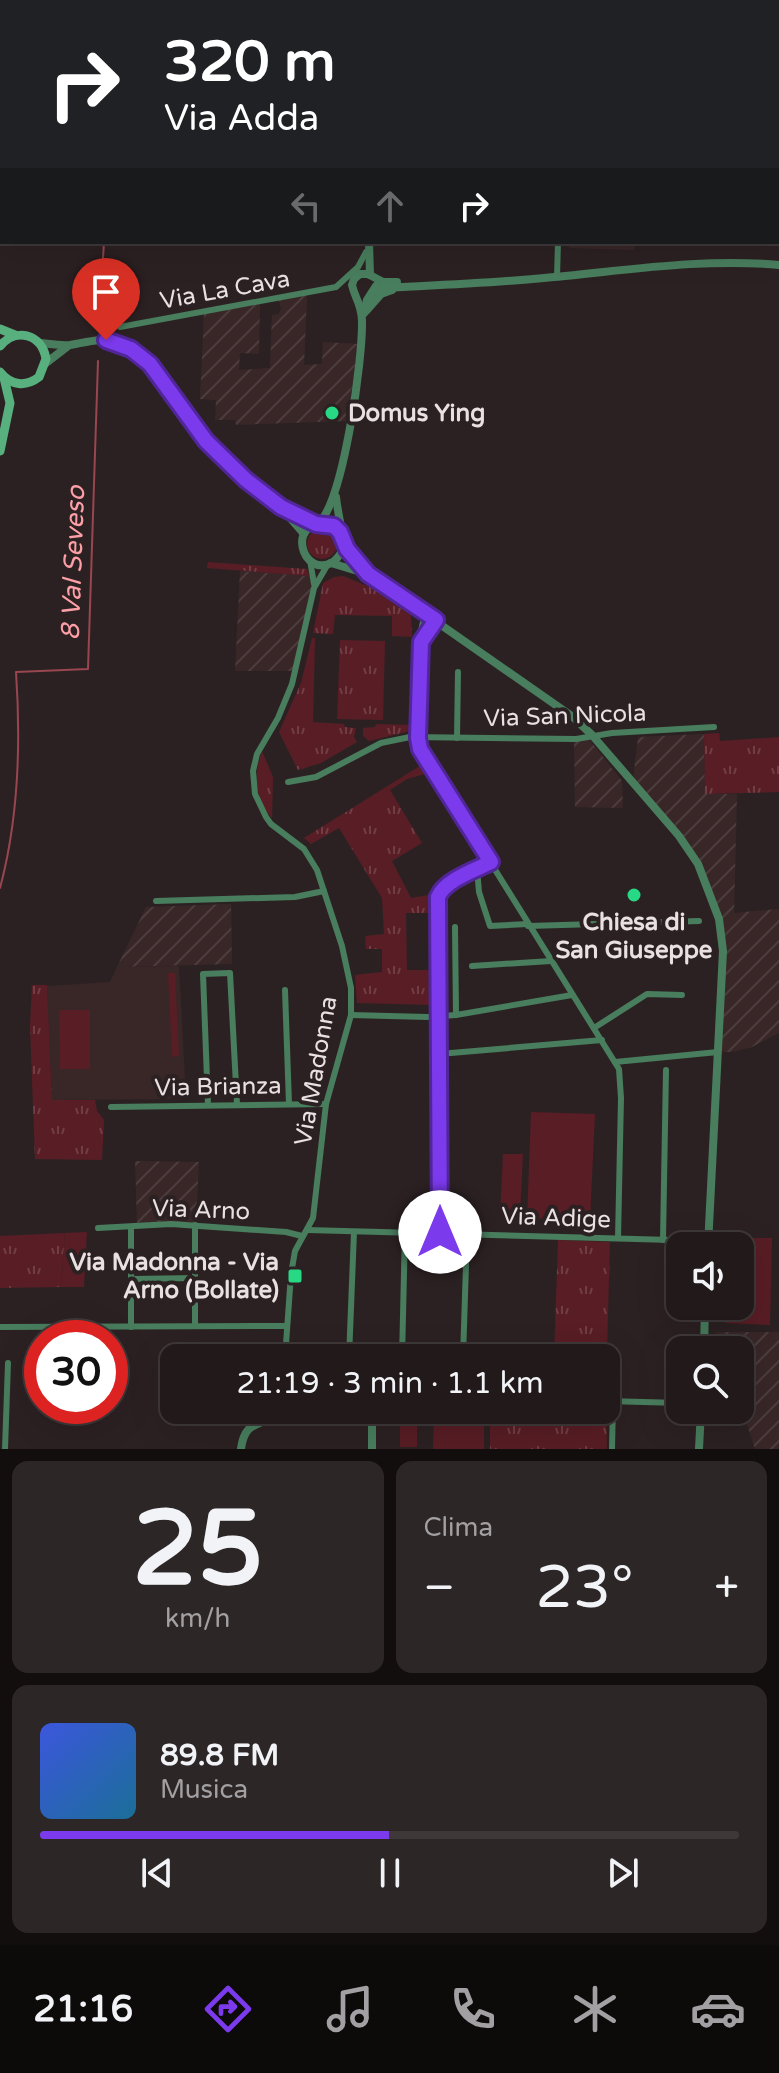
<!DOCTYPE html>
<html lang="it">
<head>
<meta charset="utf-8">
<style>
  body { margin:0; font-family:"Varela Round",sans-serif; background:#2d2627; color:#f1f3f6; height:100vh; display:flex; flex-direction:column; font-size:30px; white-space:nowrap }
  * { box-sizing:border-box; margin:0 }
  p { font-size:26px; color:#a2a0a2 }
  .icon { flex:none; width:44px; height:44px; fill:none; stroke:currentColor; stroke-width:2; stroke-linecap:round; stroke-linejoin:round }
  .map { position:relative; height:1449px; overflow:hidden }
  .panel { display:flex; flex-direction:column; gap:12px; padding:12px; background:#120e0e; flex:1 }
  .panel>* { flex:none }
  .banner { position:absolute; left:0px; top:0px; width:780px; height:244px; box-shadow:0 8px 32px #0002,0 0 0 2px #3e3839; background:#202124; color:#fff; overflow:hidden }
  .buttons { position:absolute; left:666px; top:1232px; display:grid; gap:16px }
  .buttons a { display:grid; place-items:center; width:88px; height:88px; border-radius:16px; background:#21191a; box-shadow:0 8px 32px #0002,0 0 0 2px #3e3839; font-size:40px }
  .speed { position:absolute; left:24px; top:1320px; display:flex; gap:16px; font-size:40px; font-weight:700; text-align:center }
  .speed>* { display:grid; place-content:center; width:104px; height:104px; border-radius:50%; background:#21191a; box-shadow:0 8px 32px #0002,0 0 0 2px #3e3839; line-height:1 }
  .speed .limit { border:12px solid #d22; background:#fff; color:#111 }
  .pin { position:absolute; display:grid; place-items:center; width:68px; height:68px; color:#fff; margin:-82px -34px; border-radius:50% 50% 50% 0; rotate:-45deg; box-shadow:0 0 8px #0007 }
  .pin .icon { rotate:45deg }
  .me { position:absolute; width:88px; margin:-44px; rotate:0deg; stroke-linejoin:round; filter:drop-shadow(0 0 6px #0008) }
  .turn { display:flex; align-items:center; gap:28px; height:168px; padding:0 32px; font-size:36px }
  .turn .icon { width:104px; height:104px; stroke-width:2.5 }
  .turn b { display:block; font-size:56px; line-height:68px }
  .lanes { display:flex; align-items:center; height:76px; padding:0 32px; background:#0003; justify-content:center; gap:40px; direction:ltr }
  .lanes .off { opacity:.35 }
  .big { font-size:60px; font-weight:600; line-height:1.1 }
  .panel .tile { flex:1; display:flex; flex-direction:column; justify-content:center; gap:12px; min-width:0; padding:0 28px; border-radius:16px; background:#2d2627 }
  .panel .dial { align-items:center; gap:0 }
  .dial b { font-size:104px; line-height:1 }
  .song { display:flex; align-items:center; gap:24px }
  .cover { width:96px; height:96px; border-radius:12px; background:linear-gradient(135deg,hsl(230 70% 55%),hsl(200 70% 35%)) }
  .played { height:8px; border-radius:4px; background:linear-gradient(90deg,#7c3aed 50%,#3e3839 50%) }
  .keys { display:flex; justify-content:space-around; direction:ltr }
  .heat { display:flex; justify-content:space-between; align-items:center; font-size:44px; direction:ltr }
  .panel .tiles { flex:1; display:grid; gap:12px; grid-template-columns:1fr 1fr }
  .tile:last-child { grid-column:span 2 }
  .trip { position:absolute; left:160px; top:1344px; width:460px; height:80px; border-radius:16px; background:#21191a; box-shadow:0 8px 32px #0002,0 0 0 2px #3e3839; font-weight:600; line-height:80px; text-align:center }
  .dock { display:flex; height:128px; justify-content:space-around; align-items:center; background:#0d0a0a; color:#a2a0a2 }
  .dock .icon { width:56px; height:56px }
  .dock .on { color:#7c3aed }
  .dock b { font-size:36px; color:#f1f3f6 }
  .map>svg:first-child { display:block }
  .built { fill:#392728 }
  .industrial { fill:url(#industrial-furrows) }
  .grass { fill:url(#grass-tufts) }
  .garden { fill:#581d25 }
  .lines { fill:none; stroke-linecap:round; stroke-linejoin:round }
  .stream { stroke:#98464f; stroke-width:2 }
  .minor { stroke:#487d5d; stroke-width:6 }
  .tertiary { stroke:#487d5d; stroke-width:8 }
  .secondary { stroke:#57b07d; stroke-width:9 }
  .route-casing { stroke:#51269a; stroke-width:20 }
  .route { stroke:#7c3aed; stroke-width:14 }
  .poi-dot { fill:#27d885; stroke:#2c2122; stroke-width:3 }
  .labels { text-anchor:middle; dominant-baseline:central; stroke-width:8; stroke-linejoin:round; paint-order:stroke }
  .street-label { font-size:24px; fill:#e9e1e1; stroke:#2c2122 }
  .poi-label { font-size:24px; font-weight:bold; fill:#e9e1e1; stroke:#2c2122; text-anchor:start }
  .water-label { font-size:26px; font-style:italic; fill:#fd9fa6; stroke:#2c2122 }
</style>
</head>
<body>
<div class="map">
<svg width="779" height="1449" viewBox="0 0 779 1449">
  <defs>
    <pattern id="industrial-furrows" width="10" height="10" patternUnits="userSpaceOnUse" patternTransform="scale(2)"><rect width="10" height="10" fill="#392728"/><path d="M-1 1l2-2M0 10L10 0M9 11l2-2" fill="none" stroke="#4c3c3d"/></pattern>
    <pattern id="grass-tufts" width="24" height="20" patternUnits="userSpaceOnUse" patternTransform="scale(2)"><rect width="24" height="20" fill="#581d25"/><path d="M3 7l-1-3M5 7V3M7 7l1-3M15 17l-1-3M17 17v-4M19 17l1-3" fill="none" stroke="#703e44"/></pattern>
  </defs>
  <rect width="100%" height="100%" fill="#2c2122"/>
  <g class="built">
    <polygon points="564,242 635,242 634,250 570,248"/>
    <polygon points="179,966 186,1099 52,1100 47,986 110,982 117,967"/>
  </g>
  <g class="industrial">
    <polygon points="307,295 304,365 322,364 323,342 358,344 347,421 236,425 235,420 215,420 216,400 200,399 204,314 260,304 259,354 240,353 239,370 270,368 272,315 279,314 281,309 279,300"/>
    <polygon points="240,571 311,576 312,590 294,671 235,671"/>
    <polygon points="704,734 705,794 737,794 734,913 779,909 779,1033 752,1047 732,1052 718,1052 723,951 719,919 698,864 633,780 638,737"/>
    <polygon points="588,738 622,781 623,808 575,807 574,740"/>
    <polygon points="231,904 232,964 117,967 146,907"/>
    <polygon points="135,1161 199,1162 196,1223 137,1224"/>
    <polygon points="716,1332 779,1332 779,1449 755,1449 740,1403 740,1350 722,1350"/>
  </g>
  <g class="grass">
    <circle cx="322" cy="544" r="15"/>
    <polygon points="208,562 307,569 309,576 207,568"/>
    <polygon points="343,576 370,587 411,615 412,637 392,636 392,616 335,615 333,634 313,633 323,583 334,577"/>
    <polygon points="312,638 315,638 313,722 344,724 345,727 356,728 354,737 357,742 321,763 298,770 279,732 301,683"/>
    <polygon points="340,640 385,641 383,720 337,719"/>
    <polygon points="376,724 412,725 410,731 369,741 363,736 363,728 375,727"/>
    <polygon points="719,733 720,741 779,737 779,792 705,794 704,734"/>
    <path d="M262,751L273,777L272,818C255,799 253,775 262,751Z"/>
    <polygon points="423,764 429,773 407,779 390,790 422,843 392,861 411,898 434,894 432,913 406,913 407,970 434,970 434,1005 357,1003 355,975 382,972 382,949 366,949 365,936 384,934 382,898 339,828 311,844 304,838"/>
    <polygon points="32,985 47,985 52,1100 95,1100 97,1111 104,1120 102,1160 35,1159 30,1026"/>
    <polygon points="65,1233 61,1287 0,1288 0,1236"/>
    <polygon points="558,1240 610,1242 606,1386 606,1358 554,1358"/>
    <polygon points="606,1407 607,1449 490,1449 490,1410 606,1410"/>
  </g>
  <g class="garden">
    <polygon points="168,973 175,973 179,1056 172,1057"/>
    <polygon points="59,1010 90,1010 90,1069 60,1069"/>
    <polygon points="531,1112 595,1114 590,1221 527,1218"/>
    <polygon points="503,1154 523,1154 520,1216 500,1215"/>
    <polygon points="87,1232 84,1287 61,1287 65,1233"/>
    <polygon points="728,1238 772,1238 770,1325 725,1323 726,1306 740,1306 740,1246 728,1246"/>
    <polygon points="434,1410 484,1410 484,1449 433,1449"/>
    <rect x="400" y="1417" width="17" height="30"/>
  </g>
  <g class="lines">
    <g class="stream">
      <polyline points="99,323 104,242"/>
      <path d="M0,888C19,817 21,745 16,672L88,669L98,361"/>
    </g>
    <g class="minor">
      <polyline points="49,2 50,0"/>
      <polyline points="80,2 80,0"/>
      <polyline points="180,2 180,0"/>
      <polyline points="563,2 563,0"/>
      <polyline points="557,277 558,242"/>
      <polyline points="120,327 336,287 358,267 366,252"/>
      <polyline points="310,560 314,584"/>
      <path d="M426,613C414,641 419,706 418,738L420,749L619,1069L621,1098L618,1238"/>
      <polyline points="423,639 436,620"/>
      <polyline points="457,738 458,672"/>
      <polyline points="288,782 316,777 381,743 410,737 576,739 612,733 714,727"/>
      <polyline points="477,869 479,892 490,926 527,924"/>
      <polyline points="156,901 295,897 324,891"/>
      <polyline points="528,926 699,921"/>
      <polyline points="455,927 456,1015"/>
      <polyline points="472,966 551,961"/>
      <polyline points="285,990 289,1104"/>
      <polyline points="351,1015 427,1017 456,1015 572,995"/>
      <polyline points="594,1028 647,994 682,995"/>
      <polyline points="439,1054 602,1040"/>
      <polyline points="615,1062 718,1052"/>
      <polyline points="208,1105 203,974 230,973 237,1104"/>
      <polyline points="111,1107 326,1104"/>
      <polyline points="195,1225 195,1326"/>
      <polyline points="131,1227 131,1327"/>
      <polyline points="98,1228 171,1224 286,1232 302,1236"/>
      <polyline points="307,1230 708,1241"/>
      <path d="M440,1232L438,897C445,880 474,870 491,862"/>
      <polyline points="663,1240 666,1070"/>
      <polyline points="132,1279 195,1278"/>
      <polyline points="0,1327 287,1326"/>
      <polyline points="285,1358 291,1274 295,1251 313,1218 326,1104 351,1015 351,988 342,946 317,870 304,849 271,824 266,817 255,794 253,771 257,754 278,718 292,684 314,588 328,564"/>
      <polyline points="349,1358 354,1232"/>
      <polyline points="402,1358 405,1231"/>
      <polyline points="463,1358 467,1233"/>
      <polyline points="606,1401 680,1403"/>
      <polyline points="5,1449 8,1363"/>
      <polyline points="612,1449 613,1401"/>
    </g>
    <g class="tertiary">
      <polyline points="18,0 27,2"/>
      <polyline points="398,2 398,0"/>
      <polyline points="369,242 370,275"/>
      <polyline points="360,274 368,274 383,282 397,282"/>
      <path d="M375,291L384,288C441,285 498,283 554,277C629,270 704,258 779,265"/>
      <polyline points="366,311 381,294 392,290"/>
      <polyline points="364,313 367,300 376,286"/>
      <path d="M40,343C50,344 61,346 70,345C88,342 102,337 119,343C164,360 181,415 212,448C242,480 277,505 316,524"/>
      <polyline points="46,363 68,346"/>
      <path d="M336,497C337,509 344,538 343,546C342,553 338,558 333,562C302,580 285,519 328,524L340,532"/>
      <polyline points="284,511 304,534"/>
      <path d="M319,523C344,498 363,358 362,320C361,302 355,299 352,285L354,279L360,274"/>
      <polyline points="343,542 368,574 573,717 592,735 679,836 698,864 719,919 723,951 708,1246"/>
      <polyline points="331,563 364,573"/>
      <polyline points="704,1350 705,1306"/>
      <polyline points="372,1410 372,1449"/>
      <path d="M241,1449C245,1417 263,1429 280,1410"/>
      <polyline points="699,1449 701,1410"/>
    </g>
    <g class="secondary">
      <polyline points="0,329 15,335"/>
      <path d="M0,346C16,327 42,334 46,359L39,377C26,387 11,386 0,372"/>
      <polyline points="0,451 10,403 4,378"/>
    </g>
  </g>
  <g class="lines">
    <defs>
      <path id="route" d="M106,340L131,349L150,364L206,441L246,480L281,507L316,524L334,526L340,532L347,549L368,574L436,620L421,642L418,738L420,749L491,862C475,870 445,880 438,897L440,1232"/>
    </defs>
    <use href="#route" class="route-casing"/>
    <use href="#route" class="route"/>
  </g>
  <g class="poi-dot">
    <circle cx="332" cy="413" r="8"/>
    <circle cx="634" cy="895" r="8"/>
    <rect x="287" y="1268" width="16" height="16" rx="4"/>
  </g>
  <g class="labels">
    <g class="street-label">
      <text transform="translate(225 290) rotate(-10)">Via La Cava</text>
      <text transform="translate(565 716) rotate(-2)">Via San Nicola</text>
      <text transform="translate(316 1071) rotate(-80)">Via Madonna</text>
      <text transform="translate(218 1087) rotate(-1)">Via Brianza</text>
      <text transform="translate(201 1210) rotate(2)">Via Arno</text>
      <text transform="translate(556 1218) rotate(2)">Via Adige</text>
    </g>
    <g class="poi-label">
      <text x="348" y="413">Domus Ying</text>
      <text x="634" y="922" text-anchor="middle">Chiesa di<tspan x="634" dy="28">San Giuseppe</tspan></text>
      <text x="279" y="1262" text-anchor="end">Via Madonna - Via<tspan x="279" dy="28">Arno (Bollate)</tspan></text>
    </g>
    <g class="water-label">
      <text transform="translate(73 563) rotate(-88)">8 Val Seveso</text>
    </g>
  </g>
</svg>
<div class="buttons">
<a><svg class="icon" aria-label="sound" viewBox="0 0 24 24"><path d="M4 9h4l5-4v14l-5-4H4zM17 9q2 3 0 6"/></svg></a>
<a><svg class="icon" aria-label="search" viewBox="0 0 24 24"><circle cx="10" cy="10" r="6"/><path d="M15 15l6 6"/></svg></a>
</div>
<div class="speed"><div class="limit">30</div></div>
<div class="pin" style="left:106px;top:340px;background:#d93025"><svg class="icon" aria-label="arrive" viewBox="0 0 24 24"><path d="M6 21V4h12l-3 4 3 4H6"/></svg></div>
<svg class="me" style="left:440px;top:1232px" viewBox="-20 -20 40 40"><circle r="19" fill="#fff"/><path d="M0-13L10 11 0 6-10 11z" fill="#7c3aed"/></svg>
<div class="trip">21:19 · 3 min · 1.1 km</div>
<div class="banner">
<div class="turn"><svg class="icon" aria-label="right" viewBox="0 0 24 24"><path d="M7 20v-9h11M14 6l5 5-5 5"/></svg><div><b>320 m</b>Via Adda</div></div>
<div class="lanes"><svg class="icon off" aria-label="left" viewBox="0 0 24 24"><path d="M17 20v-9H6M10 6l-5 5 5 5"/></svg><svg class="icon off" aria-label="ahead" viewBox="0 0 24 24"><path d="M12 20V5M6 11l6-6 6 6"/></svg><svg class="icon" aria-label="right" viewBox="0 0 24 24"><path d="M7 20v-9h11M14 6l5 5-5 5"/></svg></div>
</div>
</div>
<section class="panel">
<div class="tiles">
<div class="tile dial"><b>25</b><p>km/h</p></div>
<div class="tile"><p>Clima</p>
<div class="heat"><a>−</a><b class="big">23°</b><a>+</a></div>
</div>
<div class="tile">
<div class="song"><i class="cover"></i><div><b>89.8 FM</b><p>Musica</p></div></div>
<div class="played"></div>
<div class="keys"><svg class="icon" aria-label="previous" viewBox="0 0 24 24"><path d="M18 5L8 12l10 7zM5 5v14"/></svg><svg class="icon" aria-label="pause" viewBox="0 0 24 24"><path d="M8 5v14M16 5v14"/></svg><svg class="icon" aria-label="next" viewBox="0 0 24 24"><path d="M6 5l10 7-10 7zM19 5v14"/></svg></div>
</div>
</div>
</section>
<nav class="dock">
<b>21:16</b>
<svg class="icon on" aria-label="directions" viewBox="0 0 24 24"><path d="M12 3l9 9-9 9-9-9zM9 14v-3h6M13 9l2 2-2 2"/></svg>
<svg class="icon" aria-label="music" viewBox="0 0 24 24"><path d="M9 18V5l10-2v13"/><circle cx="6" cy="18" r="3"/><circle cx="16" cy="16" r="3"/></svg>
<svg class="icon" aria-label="phone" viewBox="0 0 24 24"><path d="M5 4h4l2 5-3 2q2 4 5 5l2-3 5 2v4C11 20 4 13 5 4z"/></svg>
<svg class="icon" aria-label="climate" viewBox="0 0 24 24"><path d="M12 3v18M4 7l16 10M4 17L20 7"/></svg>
<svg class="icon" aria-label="car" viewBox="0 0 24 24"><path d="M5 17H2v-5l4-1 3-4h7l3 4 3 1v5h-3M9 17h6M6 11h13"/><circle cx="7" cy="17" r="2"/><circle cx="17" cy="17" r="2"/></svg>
</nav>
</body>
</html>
